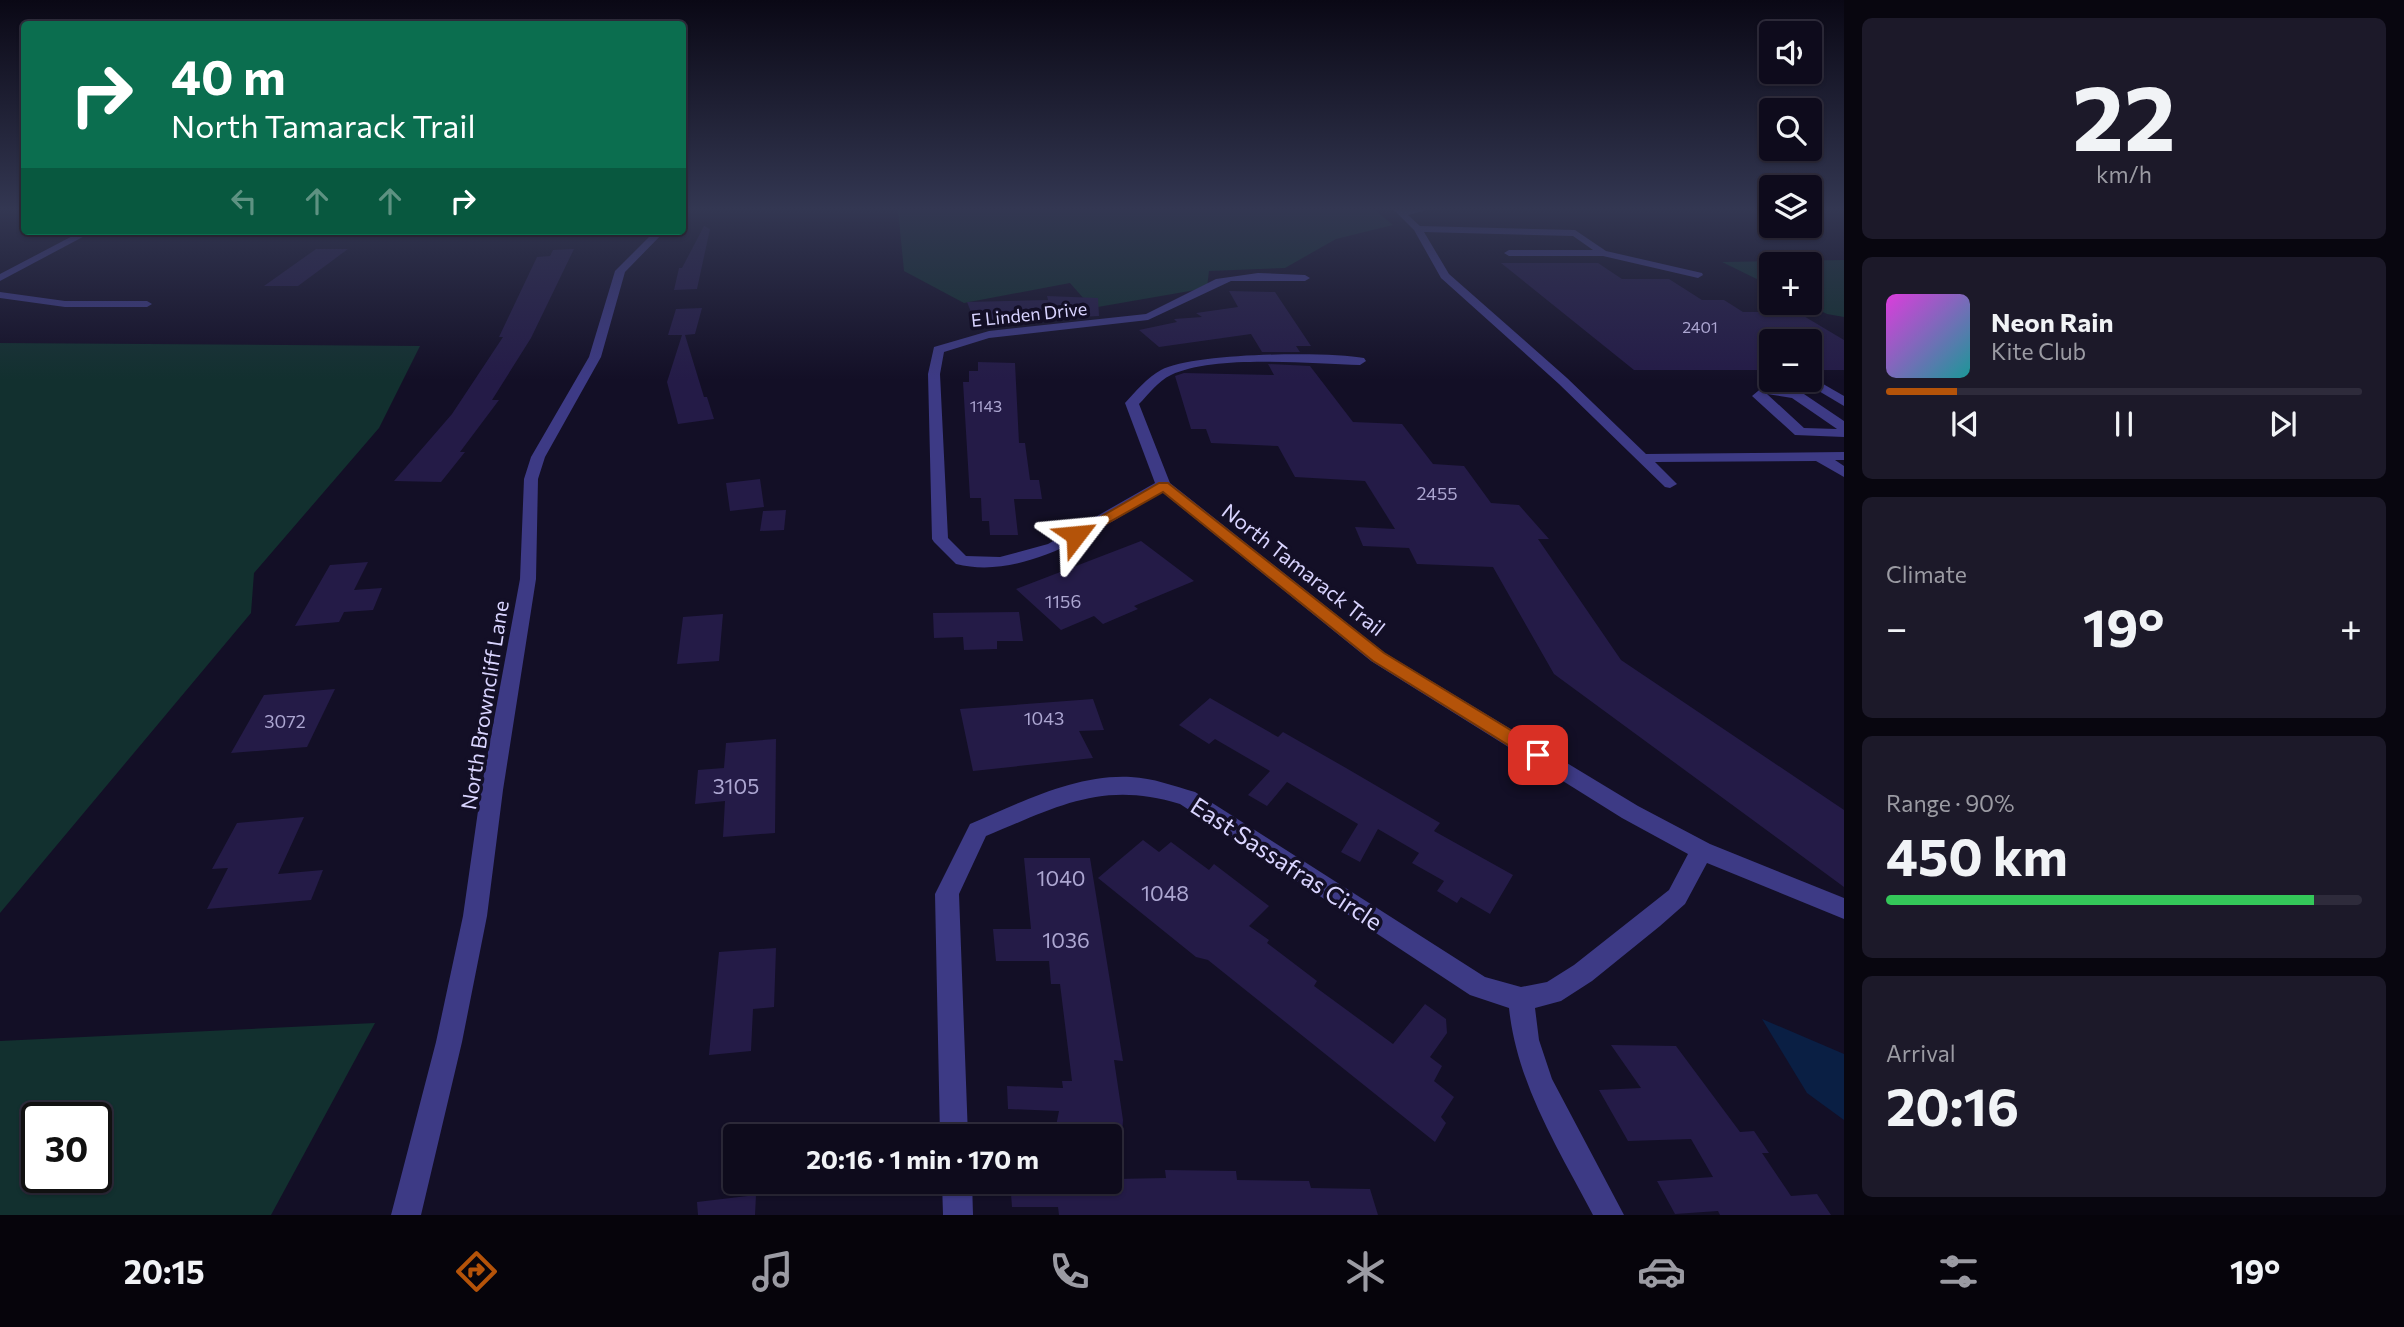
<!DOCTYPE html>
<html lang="en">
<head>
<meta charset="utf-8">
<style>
  body { margin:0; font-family:Commissioner,sans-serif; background:#1c1929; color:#f1f3f6; height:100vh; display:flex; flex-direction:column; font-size:26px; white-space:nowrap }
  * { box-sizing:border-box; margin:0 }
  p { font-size:23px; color:#9b9ba3 }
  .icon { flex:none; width:38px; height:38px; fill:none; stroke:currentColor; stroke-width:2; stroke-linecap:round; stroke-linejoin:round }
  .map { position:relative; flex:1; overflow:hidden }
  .details { display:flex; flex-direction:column; gap:18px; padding:18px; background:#08060f; width:560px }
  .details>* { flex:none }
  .hud { position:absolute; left:21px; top:21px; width:665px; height:214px; border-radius:7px; box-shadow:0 2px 5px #0004,0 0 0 2px #2e2b3b; background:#0b6e4f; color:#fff; overflow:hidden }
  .fabs { position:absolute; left:1759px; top:21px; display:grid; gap:14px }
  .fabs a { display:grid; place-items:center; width:63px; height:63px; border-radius:7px; background:#0e0b1c; box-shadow:0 2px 5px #0004,0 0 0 2px #2e2b3b; font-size:35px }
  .speed { position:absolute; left:21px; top:1102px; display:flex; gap:14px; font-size:35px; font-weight:700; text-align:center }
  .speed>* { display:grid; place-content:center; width:91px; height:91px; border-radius:50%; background:#0e0b1c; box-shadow:0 2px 5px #0004,0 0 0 2px #2e2b3b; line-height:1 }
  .speed .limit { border:4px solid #111; border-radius:10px; background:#fff; color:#111 }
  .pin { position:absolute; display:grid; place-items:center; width:60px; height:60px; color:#fff; margin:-30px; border-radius:14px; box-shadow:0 4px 10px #0006 }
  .me { position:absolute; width:77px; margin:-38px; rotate:61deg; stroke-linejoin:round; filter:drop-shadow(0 0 5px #0008) }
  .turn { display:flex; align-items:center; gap:24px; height:147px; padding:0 35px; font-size:32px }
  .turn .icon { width:91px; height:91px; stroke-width:2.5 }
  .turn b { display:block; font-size:49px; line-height:60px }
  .lanes { display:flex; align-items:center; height:66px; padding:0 35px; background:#0003; justify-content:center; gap:35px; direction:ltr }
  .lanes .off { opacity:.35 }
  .big { font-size:52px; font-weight:700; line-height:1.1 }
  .details .card { flex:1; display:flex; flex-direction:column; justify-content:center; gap:10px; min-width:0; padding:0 24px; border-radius:10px; background:#1c1929 }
  .details .dial { align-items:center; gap:0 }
  .dial b { font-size:91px; line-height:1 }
  .song { display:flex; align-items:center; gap:21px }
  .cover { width:84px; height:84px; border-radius:10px; background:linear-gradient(135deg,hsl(300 70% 55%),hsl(180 70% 35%)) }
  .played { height:7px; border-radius:4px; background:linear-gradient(90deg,#b45309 15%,#2e2b3b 15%) }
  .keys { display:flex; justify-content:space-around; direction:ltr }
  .heat { display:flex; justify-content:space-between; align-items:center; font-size:38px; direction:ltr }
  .charge { height:10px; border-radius:5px; background:linear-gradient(90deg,#34c759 90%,#2e2b3b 0) }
  .trip { position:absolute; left:723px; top:1124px; width:399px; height:70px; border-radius:7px; background:#0e0b1c; box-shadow:0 2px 5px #0004,0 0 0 2px #2e2b3b; font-weight:700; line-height:70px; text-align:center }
  .dock { display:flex; height:112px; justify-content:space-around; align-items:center; background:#06040b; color:#9b9ba3 }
  .dock .icon { width:49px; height:49px }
  .dock .active { color:#b45309 }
  .dock b { font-size:32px; color:#f1f3f6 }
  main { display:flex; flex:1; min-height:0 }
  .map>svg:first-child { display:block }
  .green { fill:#12302f; fill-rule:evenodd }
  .water { fill:#0a1f44 }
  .building { fill:#241b47 }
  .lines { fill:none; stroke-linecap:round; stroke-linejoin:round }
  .minor { fill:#3d3a85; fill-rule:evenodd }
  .route { fill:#b45309; stroke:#753606; stroke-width:2 }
  .labels { text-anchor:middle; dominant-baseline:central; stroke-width:7; stroke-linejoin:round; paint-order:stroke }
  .far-number-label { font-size:16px; fill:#aca6d1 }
  .far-street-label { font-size:18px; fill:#d9d4ff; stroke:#130f26 }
  .number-label { font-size:18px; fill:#aca6d1 }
  .street-label { font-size:21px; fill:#d9d4ff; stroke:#130f26 }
  .near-number-label { font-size:21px; fill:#aca6d1 }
  .near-street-label { font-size:24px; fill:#d9d4ff; stroke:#130f26 }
</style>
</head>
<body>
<main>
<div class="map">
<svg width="1844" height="1215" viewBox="0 0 1844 1215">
  <rect width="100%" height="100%" fill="#130f26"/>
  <g class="green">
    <polygon points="898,210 1375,210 1393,225 1336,239 1285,268 1209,271 1207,288 1092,308 1070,283 964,303 904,271"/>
    <polygon points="1844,260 1844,317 1827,314 1805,303 1810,303 1810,264 1771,264 1771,286 1722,262"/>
    <polygon points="0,343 420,346 379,428 254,573 251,613 0,913"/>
    <path d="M375,1023L271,1215H0V1041ZM37,1118H96V1178H37Z"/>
  </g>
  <polygon class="water" points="1762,1019 1844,1054 1844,1120 1807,1093"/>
  <g class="building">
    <polygon points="704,226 710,229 697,289 674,290 679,268 682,268"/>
    <polygon points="316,249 348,249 298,286 264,286"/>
    <polygon points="574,249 531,338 492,400 499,400 460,452 465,452 441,482 394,481 452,414 503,337 499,337 537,257 550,256 553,250"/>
    <polygon points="1501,263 1598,263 1622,279 1669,279 1702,300 1724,300 1743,312 1797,312 1844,340 1844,370 1810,370 1810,341 1771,341 1771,370 1634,370"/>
    <polygon points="1229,291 1275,292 1311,346 1296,346 1300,352 1262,352 1251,334 1159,347 1139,330 1177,322 1174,319 1202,317 1196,313 1238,307"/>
    <polygon points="1047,296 1098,298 1099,316 975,322 967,302 1048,300"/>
    <polygon points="702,308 695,334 685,335 704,397 707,397 714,419 678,424 667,382 682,335 668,335 676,309"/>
    <polygon points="978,362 1015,363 1019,443 1025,443 1030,480 1039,480 1042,499 1014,499 1018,535 990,535 989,521 982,521 981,498 970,498 963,382 969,382 969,371 978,371"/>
    <polygon points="1268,364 1310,366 1353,422 1402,424 1433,464 1464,466 1491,503 1519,505 1549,539 1538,539 1621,660 1844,810 1844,887 1554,674 1493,567 1417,564 1409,548 1363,546 1355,527 1395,529 1365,481 1295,477 1278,446 1211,443 1206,429 1191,429 1175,376 1184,373 1274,375"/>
    <polygon points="760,479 764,507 730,511 726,483"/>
    <polygon points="786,510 784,530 760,531 763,511"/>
    <polygon points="1141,541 1194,581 1134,606 1138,609 1103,624 1094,616 1061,630 1016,589"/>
    <polygon points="368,562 354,590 382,588 373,610 344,612 339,622 295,626 330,565"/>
    <polygon points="1019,612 1023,641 997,641 997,649 964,650 963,637 934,638 933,613"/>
    <polygon points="723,614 719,661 677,664 683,617"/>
    <polygon points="335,689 307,747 231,753 264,695"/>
    <polygon points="1210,698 1278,737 1283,732 1346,768 1440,823 1434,831 1513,875 1490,914 1461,897 1457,903 1437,891 1444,881 1412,863 1419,853 1378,829 1360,862 1341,852 1358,824 1287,782 1267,806 1248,795 1270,771 1215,739 1209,744 1179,725"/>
    <polygon points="1093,699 1104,730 1079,731 1093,758 973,771 960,709"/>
    <polygon points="776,739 775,833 723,837 725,801 695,804 698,770 724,768 726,743"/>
    <polygon points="304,817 278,874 323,870 311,900 207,909 228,868 212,869 237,823"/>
    <polygon points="1143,840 1159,852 1171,842 1209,870 1214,864 1269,906 1249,926 1269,940 1267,943 1317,981 1314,986 1393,1044 1425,1004 1446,1019 1447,1033 1430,1057 1442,1066 1434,1081 1454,1097 1441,1117 1446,1123 1435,1142 1208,960 1196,957 1098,878"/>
    <polygon points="1024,858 1090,858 1123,1061 1114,1060 1123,1120 1122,1136 1054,1136 1059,1111 1008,1109 1007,1086 1063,1088 1062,1081 1072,1081 1060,984 1051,984 1049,961 996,961 993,929 1031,929"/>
    <polygon points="776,948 774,1007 753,1009 751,1051 709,1055 719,952"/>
    <polygon points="1611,1045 1676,1046 1740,1132 1754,1131 1769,1153 1762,1153 1791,1196 1817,1194 1831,1215 1720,1215 1718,1211 1675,1214 1657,1181 1713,1177 1691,1139 1628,1141 1599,1090 1641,1088"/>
    <polygon points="1165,1170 1236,1171 1237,1180 1309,1181 1311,1188 1370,1189 1378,1215 1059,1215 1058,1207 1012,1207 1010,1181 1166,1178"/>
    <polygon points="756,1195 755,1215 698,1215 697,1202"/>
  </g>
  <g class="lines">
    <g class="minor">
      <polygon points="1394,210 1427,210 1408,215 1420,226 1575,230 1606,251 1702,273 1703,275 1698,278 1603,256 1509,256 1504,253 1509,250 1593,250 1573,236 1424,232 1449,274 1567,378 1646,454 1844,452 1844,460 1835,460 1844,466 1844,477 1816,461 1655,462 1677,484 1670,488 1665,487 1559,384 1441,278 1414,230"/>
      <polygon points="82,231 94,231 0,281 0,274"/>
      <polygon points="109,231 466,231 468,233 463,236 114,234"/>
      <polygon points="655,231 665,231 625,272 601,357 545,457 538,479 536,579 503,790 487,916 462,1042 421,1215 391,1215 436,1042 463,916 481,790 520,579 524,479 531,457 589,357 615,271"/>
      <path d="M1258,273L1305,275L1310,278L1305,281H1231L1148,320L989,338L944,352L940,374L948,538L966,556L1000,557L1048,544L1155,483L1125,403C1135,392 1148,377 1161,370C1193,353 1327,351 1364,358L1366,361L1360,365C1310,364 1215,354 1171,375C1158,381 1149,394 1139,404L1170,483L1385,653L1638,806L1710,844L1844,898V919L1707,863L1685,904L1660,926L1592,981L1561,1001L1535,1008L1539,1040L1552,1079L1624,1215H1593C1558,1148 1517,1084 1509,1008L1470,995L1180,804C1102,780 1057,807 986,836L959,894L968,1136H940L935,894L970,824C1020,803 1075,774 1131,777C1153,778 1174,786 1195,792L1485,977L1521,987L1547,982L1574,965L1669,890L1688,854L1622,818L1371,661L1162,492C1104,525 1027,582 956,564L934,542L932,539L928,374L934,347L989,331L1146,314L1216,279Z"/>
      <polygon points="0,292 65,301 147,301 152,304 147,307 65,307 0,298"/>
      <polygon points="1811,377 1844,396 1844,406 1807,384 1805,381"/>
      <path d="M1764,386L1801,392L1844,421V437L1795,435L1752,396ZM1767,394L1792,398L1837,429L1804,428Z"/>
      <polygon points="942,1181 972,1181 973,1215 943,1215"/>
    </g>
  </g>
  <linearGradient id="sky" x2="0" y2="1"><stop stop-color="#0a0815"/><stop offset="0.55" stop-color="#333752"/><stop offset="1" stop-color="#333752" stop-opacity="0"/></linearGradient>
  <rect width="1844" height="380" fill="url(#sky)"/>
  <polygon class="route" points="1159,483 1168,483 1384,653 1545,751 1548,755 1545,760 1532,760 1373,661 1163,492 1081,538 1071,538 1069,535"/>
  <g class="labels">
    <g class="far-number-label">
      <text x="1700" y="326">2401</text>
      <text x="986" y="405">1143</text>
    </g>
    <g class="far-street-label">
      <text transform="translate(1029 314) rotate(-6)">E Linden Drive</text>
    </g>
    <g class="number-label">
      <text x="1437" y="493">2455</text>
      <text x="1063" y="601">1156</text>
      <text x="1044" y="718">1043</text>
      <text x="285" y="721">3072</text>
    </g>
    <g class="street-label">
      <text transform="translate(1304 569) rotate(38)">North Tamarack Trail</text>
      <text transform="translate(484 705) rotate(-81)">North Browncliff Lane</text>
    </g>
    <g class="near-number-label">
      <text x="736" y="785">3105</text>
      <text x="1061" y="877">1040</text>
      <text x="1165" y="892">1048</text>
      <text x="1066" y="939">1036</text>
    </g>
    <g class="near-street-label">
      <text transform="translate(1287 863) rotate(33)">East Sassafras Circle</text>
    </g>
  </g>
</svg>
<div class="fabs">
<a><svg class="icon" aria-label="sound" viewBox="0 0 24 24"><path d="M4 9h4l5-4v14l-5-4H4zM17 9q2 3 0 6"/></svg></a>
<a><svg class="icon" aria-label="search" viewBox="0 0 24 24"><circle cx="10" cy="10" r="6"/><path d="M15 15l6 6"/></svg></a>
<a><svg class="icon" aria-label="layers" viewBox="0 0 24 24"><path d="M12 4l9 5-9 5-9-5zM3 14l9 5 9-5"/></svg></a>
<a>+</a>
<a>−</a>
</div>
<div class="speed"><div class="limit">30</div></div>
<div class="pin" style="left:1538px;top:755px;background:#d93025"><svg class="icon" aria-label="arrive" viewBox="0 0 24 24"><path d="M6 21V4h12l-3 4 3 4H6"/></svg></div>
<svg class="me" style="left:1076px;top:535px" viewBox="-20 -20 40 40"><path d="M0-17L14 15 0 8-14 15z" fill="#b45309" stroke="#fff" stroke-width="4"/></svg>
<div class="trip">20:16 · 1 min · 170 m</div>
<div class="hud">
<div class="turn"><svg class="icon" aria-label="right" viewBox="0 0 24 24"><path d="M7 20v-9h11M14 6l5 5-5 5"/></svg><div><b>40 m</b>North Tamarack Trail</div></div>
<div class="lanes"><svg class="icon off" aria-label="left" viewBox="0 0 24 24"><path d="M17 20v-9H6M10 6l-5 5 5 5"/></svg><svg class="icon off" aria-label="ahead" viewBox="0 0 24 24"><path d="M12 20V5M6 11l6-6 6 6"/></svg><svg class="icon off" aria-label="ahead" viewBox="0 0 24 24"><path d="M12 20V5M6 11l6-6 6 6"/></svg><svg class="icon" aria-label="right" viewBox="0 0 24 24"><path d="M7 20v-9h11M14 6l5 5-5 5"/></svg></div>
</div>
</div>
<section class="details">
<div class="card dial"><b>22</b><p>km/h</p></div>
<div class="card">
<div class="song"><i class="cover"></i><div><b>Neon Rain</b><p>Kite Club</p></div></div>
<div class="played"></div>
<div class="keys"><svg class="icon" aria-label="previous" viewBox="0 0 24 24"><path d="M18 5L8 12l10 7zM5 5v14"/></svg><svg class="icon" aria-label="pause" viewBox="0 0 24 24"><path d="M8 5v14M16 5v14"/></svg><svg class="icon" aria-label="next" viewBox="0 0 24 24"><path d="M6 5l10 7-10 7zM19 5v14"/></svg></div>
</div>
<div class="card"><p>Climate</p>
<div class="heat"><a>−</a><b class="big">19°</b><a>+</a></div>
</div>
<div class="card"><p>Range · 90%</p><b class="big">450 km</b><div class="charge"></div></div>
<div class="card"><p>Arrival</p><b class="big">20:16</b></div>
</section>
</main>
<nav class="dock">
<b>20:15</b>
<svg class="icon active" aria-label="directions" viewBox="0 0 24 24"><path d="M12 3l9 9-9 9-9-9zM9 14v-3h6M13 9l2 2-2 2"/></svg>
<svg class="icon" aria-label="music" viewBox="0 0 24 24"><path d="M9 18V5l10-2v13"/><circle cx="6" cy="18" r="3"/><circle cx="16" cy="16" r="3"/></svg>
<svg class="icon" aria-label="phone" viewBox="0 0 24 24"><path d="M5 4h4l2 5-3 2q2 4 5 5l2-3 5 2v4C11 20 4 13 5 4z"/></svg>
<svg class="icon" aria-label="climate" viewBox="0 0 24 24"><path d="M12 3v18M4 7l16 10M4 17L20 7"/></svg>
<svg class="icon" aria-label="car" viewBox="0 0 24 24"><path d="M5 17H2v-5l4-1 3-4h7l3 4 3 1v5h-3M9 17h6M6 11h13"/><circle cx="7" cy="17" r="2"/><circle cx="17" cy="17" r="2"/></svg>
<svg class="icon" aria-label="filters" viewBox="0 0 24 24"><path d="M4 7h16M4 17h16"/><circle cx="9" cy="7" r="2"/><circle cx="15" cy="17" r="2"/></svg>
<b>19°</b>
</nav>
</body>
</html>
